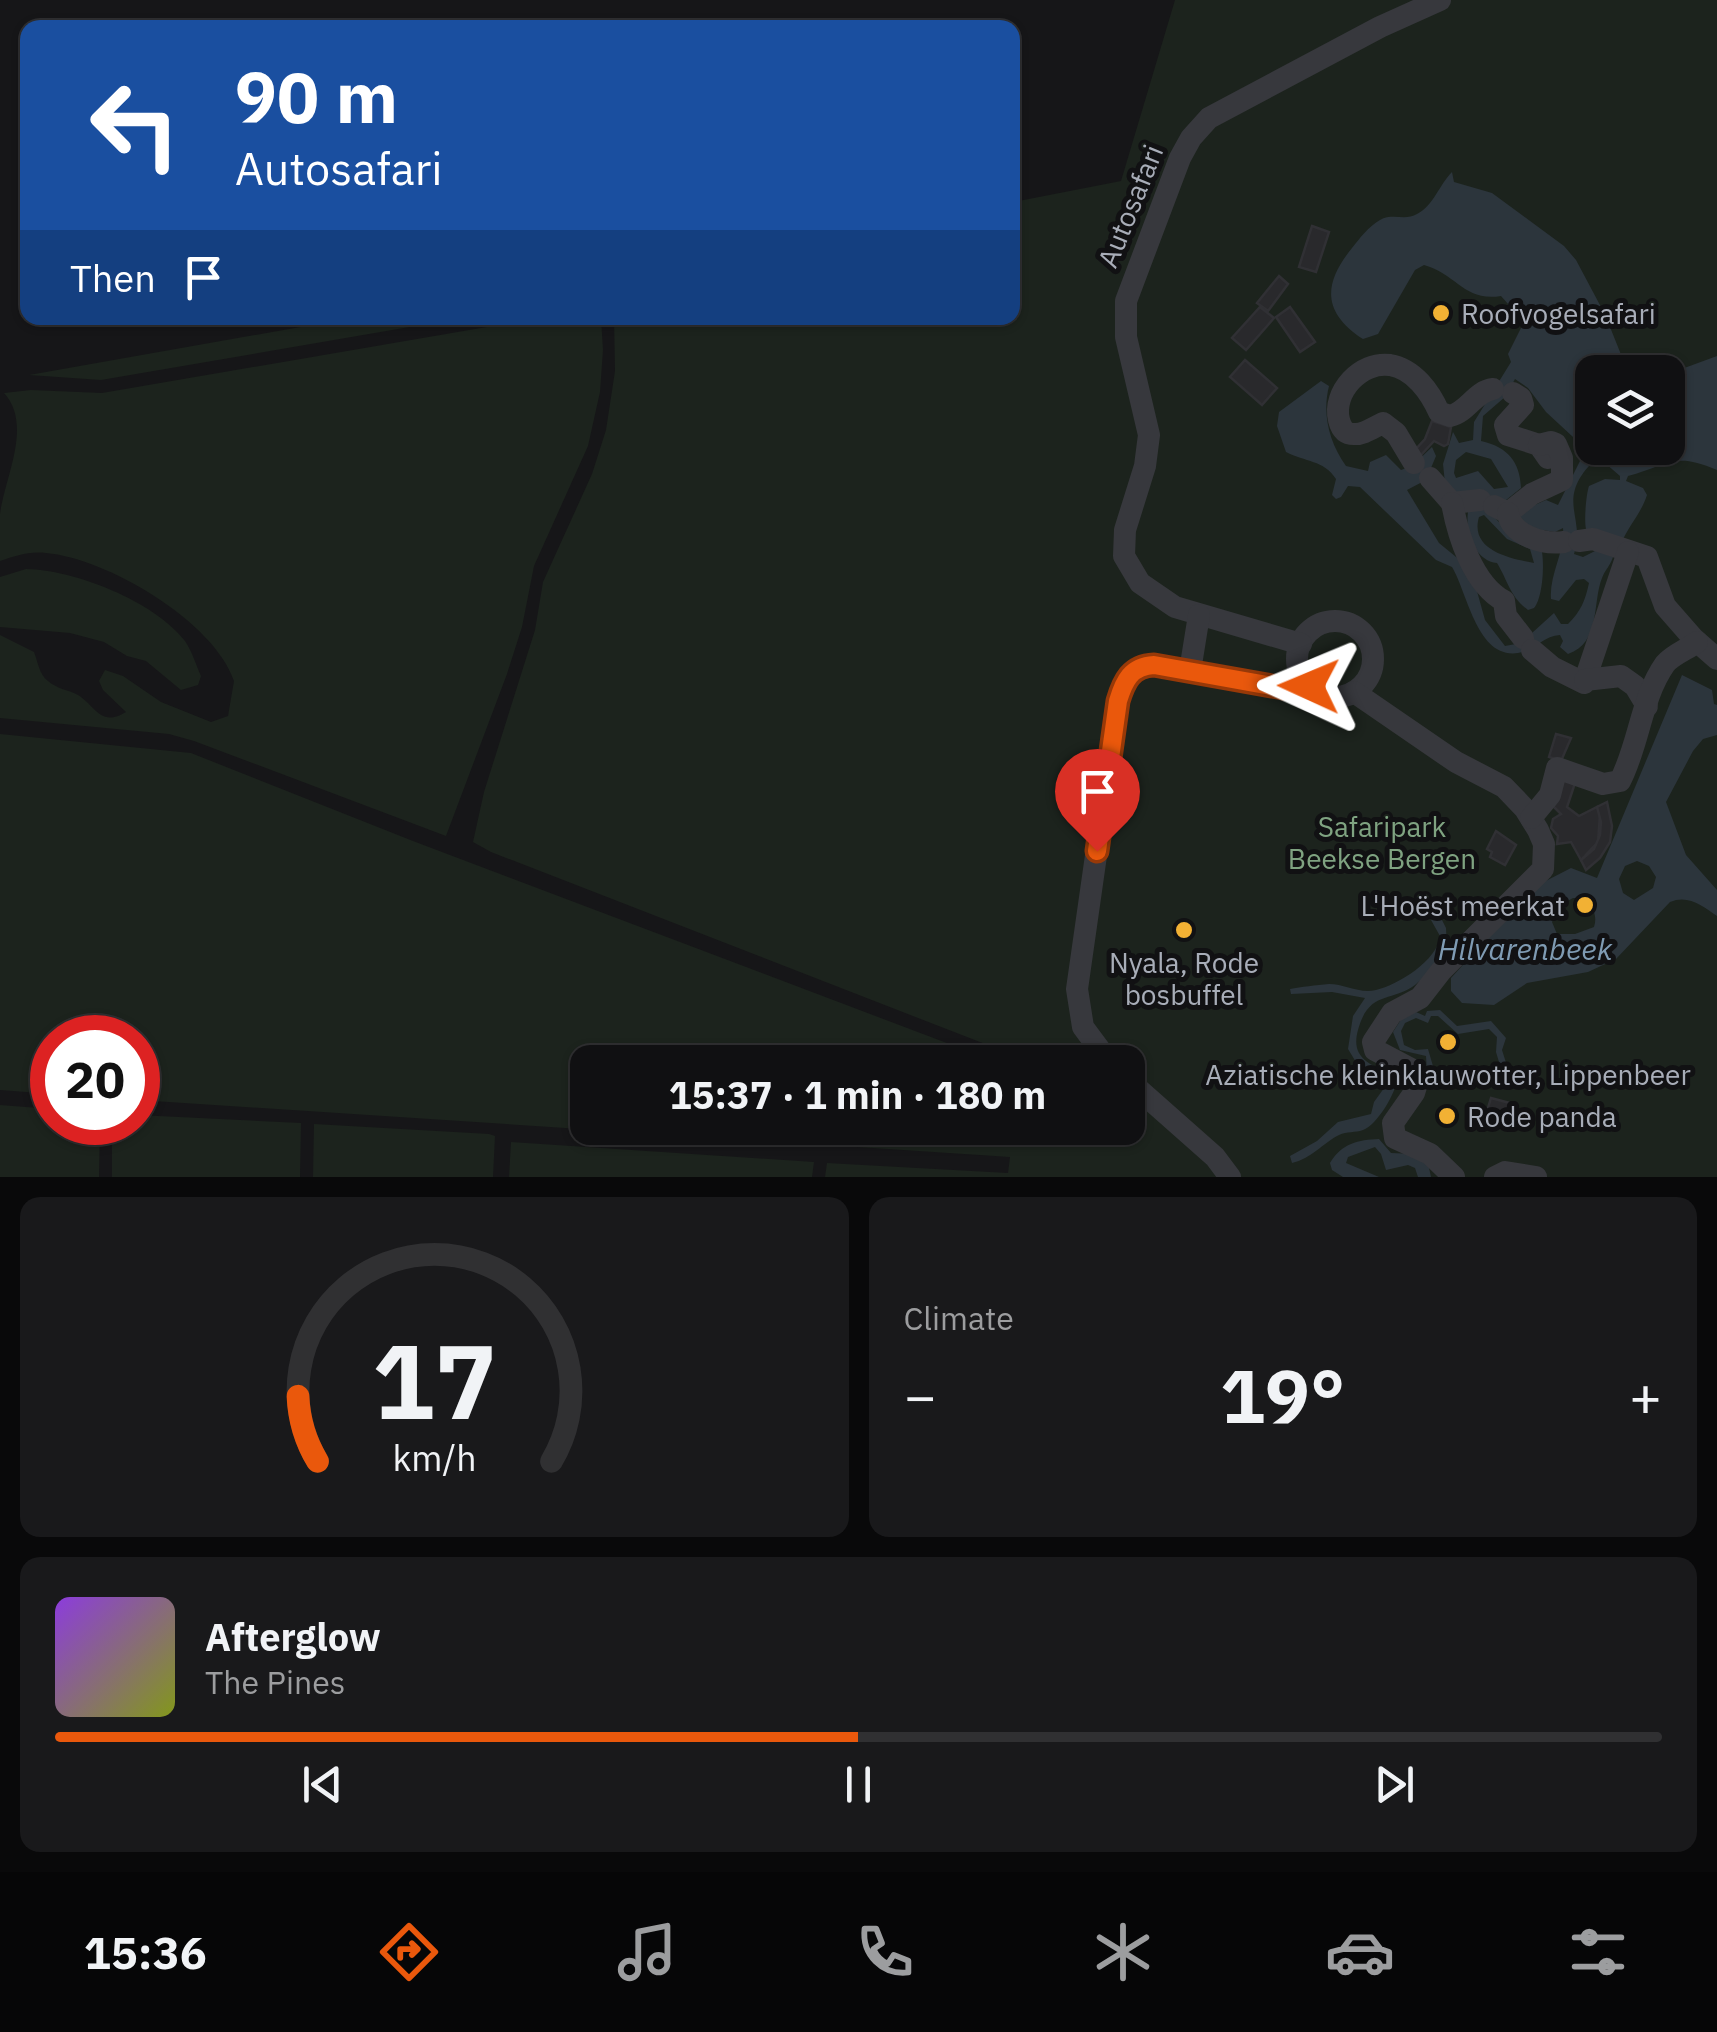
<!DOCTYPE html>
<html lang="en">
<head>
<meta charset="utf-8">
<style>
  body { margin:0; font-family:"IBM Plex Sans",sans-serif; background:#19191b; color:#f1f3f6; height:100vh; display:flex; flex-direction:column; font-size:38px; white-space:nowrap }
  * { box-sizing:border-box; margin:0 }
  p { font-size:32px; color:#9c9d9f }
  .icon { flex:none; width:55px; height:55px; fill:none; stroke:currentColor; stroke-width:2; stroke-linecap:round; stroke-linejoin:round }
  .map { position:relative; height:1177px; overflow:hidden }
  .sheet { display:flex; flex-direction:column; gap:20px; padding:20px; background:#09090a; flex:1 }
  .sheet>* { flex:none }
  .banner { position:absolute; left:20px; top:20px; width:1000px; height:305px; border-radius:20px; box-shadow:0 2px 8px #0004,0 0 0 2px #303032; background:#1a4fa0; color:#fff; overflow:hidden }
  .controls { position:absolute; left:1575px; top:355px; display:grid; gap:20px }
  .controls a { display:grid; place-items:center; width:110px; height:110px; border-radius:20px; background:#101012; box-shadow:0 2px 8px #0004,0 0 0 2px #303032; font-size:50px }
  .speed { position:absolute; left:30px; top:1015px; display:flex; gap:20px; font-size:50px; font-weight:700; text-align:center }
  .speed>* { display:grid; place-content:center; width:130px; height:130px; border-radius:50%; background:#101012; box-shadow:0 2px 8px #0004,0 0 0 2px #303032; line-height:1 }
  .speed .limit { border:15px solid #d22; background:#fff; color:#111 }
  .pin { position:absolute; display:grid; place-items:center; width:85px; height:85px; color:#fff; margin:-102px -42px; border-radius:50% 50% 50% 0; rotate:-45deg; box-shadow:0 0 10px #0007 }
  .pin .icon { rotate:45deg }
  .me { position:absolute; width:110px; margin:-55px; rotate:271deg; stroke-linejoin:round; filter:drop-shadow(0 0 8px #0008) }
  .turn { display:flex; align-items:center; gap:35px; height:210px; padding:0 50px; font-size:45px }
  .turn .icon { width:130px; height:130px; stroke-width:2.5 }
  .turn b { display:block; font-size:70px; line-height:85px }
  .then { display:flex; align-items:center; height:95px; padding:0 50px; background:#0003; gap:20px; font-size:38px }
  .big { font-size:75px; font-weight:800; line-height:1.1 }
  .sheet .tile { flex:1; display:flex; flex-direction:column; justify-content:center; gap:15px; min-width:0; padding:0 35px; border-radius:20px; background:#19191b }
  .sheet .dial { align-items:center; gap:0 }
  .dial svg { height:260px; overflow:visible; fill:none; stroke:#303032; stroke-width:7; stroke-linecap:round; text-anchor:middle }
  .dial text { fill:#f1f3f6; stroke:none }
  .song { display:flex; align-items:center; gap:30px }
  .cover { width:120px; height:120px; border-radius:15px; background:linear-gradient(135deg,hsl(270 70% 55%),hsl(70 70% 35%)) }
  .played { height:10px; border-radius:5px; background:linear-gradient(90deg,#ea580c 50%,#303032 50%) }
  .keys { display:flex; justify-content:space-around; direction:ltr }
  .heat { display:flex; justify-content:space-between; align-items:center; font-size:55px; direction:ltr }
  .sheet .tiles { flex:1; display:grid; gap:20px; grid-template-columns:1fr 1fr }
  .tile:last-child { grid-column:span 2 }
  .trip { position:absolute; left:570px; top:1045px; width:575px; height:100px; border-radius:20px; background:#101012; box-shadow:0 2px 8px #0004,0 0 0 2px #303032; font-weight:800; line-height:100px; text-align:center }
  .menu { display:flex; height:160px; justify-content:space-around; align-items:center; background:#060607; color:#9c9d9f }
  .menu .icon { width:70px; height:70px }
  .menu .current { color:#ea580c }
  .menu b { font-size:45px; color:#f1f3f6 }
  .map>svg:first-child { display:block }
  .green { fill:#1c231d; fill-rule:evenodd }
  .water { fill:#2c353c; fill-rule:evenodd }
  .building { fill:#29292c; stroke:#303034; stroke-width:2.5 }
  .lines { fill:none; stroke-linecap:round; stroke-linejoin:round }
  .minor { stroke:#37383d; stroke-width:22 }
  .route-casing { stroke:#983908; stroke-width:25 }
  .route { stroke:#ea580c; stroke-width:18 }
  .poi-dot { fill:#f2b134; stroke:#111113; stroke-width:4 }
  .labels { text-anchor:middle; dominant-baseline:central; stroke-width:10; stroke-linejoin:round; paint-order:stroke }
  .street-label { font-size:28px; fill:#a8adb8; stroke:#111113 }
  .poi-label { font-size:28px; fill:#a8adb8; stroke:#111113; text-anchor:start }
  .park-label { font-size:28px; fill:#7fa381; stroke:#111113 }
  .water-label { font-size:30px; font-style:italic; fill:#7f9bb3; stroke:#111113 }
</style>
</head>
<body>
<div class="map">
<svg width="1717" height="1177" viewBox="0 0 1717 1177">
  <rect width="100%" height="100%" fill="#161618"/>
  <g class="green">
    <path d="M1175,0H1717V1177H825L827,1163L1008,1173L1010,1157L138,1100V1038H52V1094L0,1090V734L191,753L413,841L997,1062H588V1128H1128V1062H1021V1058L491,852L473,842L484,792L535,630L543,582L592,474L606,430L615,371L614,318H1012L1013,202L1121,181ZM1592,372H1668V448H1592Z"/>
    <polygon points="351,318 462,318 101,380 29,375"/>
    <path d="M539,318H601L603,350L600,392L588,446L534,566L522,627L507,674L446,836L194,741L169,734L0,718V635L34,652C38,662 39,674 48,681C57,689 69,690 78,695C95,705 100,728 126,712L103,690L99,681L105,670L123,676L161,702L211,722L228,716L234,681C214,621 106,558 46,553C29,551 15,556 0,561C0,546 0,529 0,514C5,476 33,425 4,393L31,390L102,393Z"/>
    <path d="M26,569C75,570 154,601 185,641C192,651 196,665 201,676L198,685L181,690L146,661L127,656L104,642L70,633L0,627V577Z"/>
    <polygon points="0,1105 52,1109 52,1122 100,1123 99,1177 0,1177"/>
    <polygon points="138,1115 301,1123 300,1177 112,1177 112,1123 138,1122"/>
    <polygon points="314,1124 489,1134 495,1136 493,1177 313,1177"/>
    <polygon points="511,1142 814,1162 812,1177 509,1177"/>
  </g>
  <g class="water">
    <path d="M1452,172L1454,182L1492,193L1564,246L1576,260L1601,307L1609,315L1610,327L1628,372H1592V448H1668V374L1717,356V470C1674,451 1668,465 1628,476L1626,481L1643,488L1647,495C1641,514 1628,526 1621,544L1586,529C1584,520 1586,495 1589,486L1605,479L1620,480V476L1598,457C1552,499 1587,516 1574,554L1583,557L1597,550L1613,557C1610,566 1605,570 1602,578C1592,603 1601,643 1568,654L1560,647L1563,641L1560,635C1543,636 1534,651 1518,653C1477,659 1468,594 1452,567L1436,560L1360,487L1348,486L1341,497L1336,499L1332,495L1336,479C1324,460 1305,462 1286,452L1277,426L1279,412L1321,381L1329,386C1322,414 1329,442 1346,466L1368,471L1370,462L1386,455L1401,470L1412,466L1432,447L1436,456L1426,480L1407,490L1439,543L1461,561L1475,584L1485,620L1505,646L1521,643L1554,613L1561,624H1568C1581,611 1585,601 1589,583L1584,579L1576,580L1559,601L1551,599C1549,575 1565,552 1563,528L1555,532L1522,527L1519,512L1546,500L1558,505L1586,449L1546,412L1528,388L1515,379L1505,397L1483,416L1481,441C1508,447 1520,462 1521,488L1490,513L1503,526L1541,547C1545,561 1543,598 1534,608L1528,610C1510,597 1508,581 1497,563C1475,561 1465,532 1468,512L1457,493L1445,483L1443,464L1453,432L1459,443L1473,440L1474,422L1511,362L1508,354L1524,322L1501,296C1464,302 1457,274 1424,265L1415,270L1378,334L1363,339C1322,312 1323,284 1352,248C1360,238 1368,227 1380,220C1392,213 1406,221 1417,214C1434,205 1439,185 1452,172ZM1466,452L1491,459L1508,487L1494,489L1478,471L1456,478L1454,473L1456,460ZM1484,515L1507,539L1530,549L1534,563C1512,559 1469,551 1479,517Z"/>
    <path d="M1682,675L1712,690L1714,704L1717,705V735L1703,739L1693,751L1666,802L1686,855L1717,890V916C1703,906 1688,894 1670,902L1616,959L1588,972L1527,983L1494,1005L1462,1003L1451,991V978L1534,887L1571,868L1597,878ZM1637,861L1649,866L1656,877L1653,888L1634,900L1623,893L1619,879L1625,866ZM1573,898C1589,898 1599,912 1594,927L1575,934H1557L1552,922L1560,905Z"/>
    <path d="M1436,916L1441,918L1446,928L1447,950C1437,961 1427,976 1415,985C1390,1003 1369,990 1358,1030C1356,1037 1355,1046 1359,1053C1367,1067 1386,1069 1397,1079C1396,1093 1377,1125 1363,1130C1355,1133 1347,1131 1339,1135C1323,1143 1311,1159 1292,1163L1290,1156L1317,1141L1338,1122L1371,1114L1374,1102L1387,1084L1359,1067L1348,1049L1353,1016L1365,998L1332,992L1291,994L1290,989C1301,987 1316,985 1329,984C1345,984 1359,994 1376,990C1398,985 1438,960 1440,936L1431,920Z"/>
    <polygon points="1440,1010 1457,1026 1491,1021 1506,1038 1502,1050 1514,1088 1507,1089 1496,1052 1497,1037 1489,1029 1458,1034 1438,1016 1431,1016 1428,1023 1416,1018 1405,1023 1401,1031 1404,1045 1415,1050 1428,1049 1435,1073 1427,1074 1426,1056 1400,1050 1393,1032 1402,1018 1416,1012 1425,1016 1427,1011"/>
    <path d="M1379,1139L1391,1153L1414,1154L1428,1163L1431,1177H1418L1415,1168L1408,1165L1386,1170L1381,1154L1375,1147L1348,1157L1346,1163L1379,1177H1343L1332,1170L1330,1163C1342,1143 1358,1140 1379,1139Z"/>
  </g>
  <g class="building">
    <polygon points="1312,226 1329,232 1316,272 1299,267"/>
    <polygon points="1279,276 1288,284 1268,311 1257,303"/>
    <polygon points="1260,307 1274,318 1246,350 1232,338"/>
    <polygon points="1290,307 1315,342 1300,352 1276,317"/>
    <polygon points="1245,360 1277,388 1262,405 1230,377"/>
    <polygon points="1432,421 1451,427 1448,444 1444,446 1434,441 1420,456 1415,450 1425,439"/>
    <polygon points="1556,734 1571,738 1561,761 1549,757"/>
    <polygon points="1562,772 1577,777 1567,807 1579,816 1597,807 1600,814 1598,842 1581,860 1571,842 1557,844 1558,836 1551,828 1553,819 1561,814 1553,806"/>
    <polygon points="1607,802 1612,826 1610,842 1600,858 1586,870 1581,860 1594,849 1600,835 1601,822 1597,807"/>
    <polygon points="1496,831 1516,845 1505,865 1490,857 1492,852 1487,849"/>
    <polygon points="1491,1098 1517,1105 1514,1118 1487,1111"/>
  </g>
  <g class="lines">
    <g class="minor">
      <polyline points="1513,393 1521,398 1523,405 1505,425 1508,435 1539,445 1548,458"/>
      <path d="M1414,463L1396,433L1383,423C1374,427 1363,435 1354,434C1345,434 1341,428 1339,420C1332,392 1361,361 1390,365C1414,369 1430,392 1439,412L1450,416C1468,412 1475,391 1493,389"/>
      <polyline points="1430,478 1452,503 1480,500"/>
      <path d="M1452,503C1458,536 1473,584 1504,601L1506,616L1523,638"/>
      <polyline points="1494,506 1508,513 1532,494 1562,480 1562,458 1556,444 1551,442 1539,445"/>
      <path d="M1508,513C1511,535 1543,545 1564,542"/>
      <polyline points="1579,541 1593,539 1647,557 1665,606 1693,638 1717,659"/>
      <circle cx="1335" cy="659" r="38"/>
      <polyline points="1301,644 1175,607 1140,583 1124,556 1125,530 1145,466 1149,435 1126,337 1126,301 1180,158 1191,138 1209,118 1380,27 1440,0"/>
      <polyline points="1532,650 1552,667 1584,683 1628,552"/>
      <polyline points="1190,671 1199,615"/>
      <polyline points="1585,680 1621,676 1635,686 1647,706"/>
      <polyline points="1354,692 1456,762 1504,787 1525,809 1538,830 1544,844 1543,869 1441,971 1420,998 1392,1013 1373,1042 1375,1050 1411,1069 1418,1080 1414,1093 1393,1123 1395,1138 1430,1154 1454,1177"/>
      <path d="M1531,818L1550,795L1557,768L1603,784L1620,781C1639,745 1641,698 1665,664C1672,655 1688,649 1697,642"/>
      <path d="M1109,1062L1083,1027L1077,989L1118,701C1123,682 1129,668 1150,665L1300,691L1308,685"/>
      <polyline points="1128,1080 1215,1157 1230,1177"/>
      <polyline points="1495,1177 1505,1172 1536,1177"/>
    </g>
  </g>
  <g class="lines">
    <defs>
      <path id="route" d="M1097,851L1118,701C1124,681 1131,666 1154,665L1300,691L1309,686"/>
    </defs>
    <use href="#route" class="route-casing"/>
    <use href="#route" class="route"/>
  </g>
  <g class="poi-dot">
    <circle cx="1441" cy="313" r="10"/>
    <circle cx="1585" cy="905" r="10"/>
    <circle cx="1184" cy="930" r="10"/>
    <circle cx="1448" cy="1042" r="10"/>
    <circle cx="1447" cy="1116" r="10"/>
  </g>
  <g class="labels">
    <g class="street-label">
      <text transform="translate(1130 206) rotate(-68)">Autosafari</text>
    </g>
    <g class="poi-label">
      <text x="1461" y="313">Roofvogelsafari</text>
      <text x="1565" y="905" text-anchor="end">L'Hoëst meerkat</text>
      <text x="1184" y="962" text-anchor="middle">Nyala, Rode<tspan x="1184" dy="32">bosbuffel</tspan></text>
      <text x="1448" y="1074" text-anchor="middle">Aziatische kleinklauwotter, Lippenbeer</text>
      <text x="1467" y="1116">Rode panda</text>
    </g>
    <g class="park-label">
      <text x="1382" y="826">Safaripark<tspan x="1382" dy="32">Beekse Bergen</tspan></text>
    </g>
    <g class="water-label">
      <text x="1525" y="948">Hilvarenbeek</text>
    </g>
  </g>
</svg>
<div class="controls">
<a><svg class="icon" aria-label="layers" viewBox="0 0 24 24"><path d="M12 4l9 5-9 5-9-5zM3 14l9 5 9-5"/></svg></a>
</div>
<div class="speed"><div class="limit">20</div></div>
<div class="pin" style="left:1097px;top:851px;background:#d93025"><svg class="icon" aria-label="arrive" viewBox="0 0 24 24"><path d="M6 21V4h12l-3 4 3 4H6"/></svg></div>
<svg class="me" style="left:1309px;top:686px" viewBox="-20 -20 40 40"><path d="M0-17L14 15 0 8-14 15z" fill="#ea580c" stroke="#fff" stroke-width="4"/></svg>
<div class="trip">15:37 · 1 min · 180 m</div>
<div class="banner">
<div class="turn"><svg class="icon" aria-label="left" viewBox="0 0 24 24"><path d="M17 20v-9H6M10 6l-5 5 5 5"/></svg><div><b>90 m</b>Autosafari</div></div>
<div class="then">Then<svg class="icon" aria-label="arrive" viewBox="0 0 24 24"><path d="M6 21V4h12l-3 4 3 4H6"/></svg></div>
</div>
</div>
<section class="sheet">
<div class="tiles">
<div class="tile dial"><svg viewBox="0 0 100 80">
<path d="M14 69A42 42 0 1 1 86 69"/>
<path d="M14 69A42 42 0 0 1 8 49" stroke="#ea580c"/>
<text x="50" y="56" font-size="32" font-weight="700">17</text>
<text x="50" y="72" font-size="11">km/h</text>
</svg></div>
<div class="tile"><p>Climate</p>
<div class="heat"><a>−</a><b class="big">19°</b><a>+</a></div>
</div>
<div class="tile">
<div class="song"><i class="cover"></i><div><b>Afterglow</b><p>The Pines</p></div></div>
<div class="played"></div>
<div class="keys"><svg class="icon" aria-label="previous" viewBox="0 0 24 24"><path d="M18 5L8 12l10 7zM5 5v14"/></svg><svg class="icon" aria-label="pause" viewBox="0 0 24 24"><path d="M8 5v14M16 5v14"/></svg><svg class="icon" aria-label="next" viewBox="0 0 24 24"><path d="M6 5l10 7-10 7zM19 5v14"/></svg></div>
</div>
</div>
</section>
<nav class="menu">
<b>15:36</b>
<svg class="icon current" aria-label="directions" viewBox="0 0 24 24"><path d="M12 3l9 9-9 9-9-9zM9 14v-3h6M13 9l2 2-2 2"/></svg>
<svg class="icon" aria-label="music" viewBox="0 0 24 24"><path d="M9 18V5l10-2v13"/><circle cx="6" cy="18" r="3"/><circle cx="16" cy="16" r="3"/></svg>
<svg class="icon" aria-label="phone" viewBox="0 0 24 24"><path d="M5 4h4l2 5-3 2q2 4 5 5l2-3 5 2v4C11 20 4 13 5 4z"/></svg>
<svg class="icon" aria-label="climate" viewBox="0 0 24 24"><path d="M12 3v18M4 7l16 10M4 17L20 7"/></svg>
<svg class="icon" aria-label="car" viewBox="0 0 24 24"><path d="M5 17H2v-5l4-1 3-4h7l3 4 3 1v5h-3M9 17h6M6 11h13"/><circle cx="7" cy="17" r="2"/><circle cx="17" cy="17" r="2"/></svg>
<svg class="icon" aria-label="filters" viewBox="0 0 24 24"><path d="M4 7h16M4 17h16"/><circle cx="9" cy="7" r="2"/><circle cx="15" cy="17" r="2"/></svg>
</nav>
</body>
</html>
